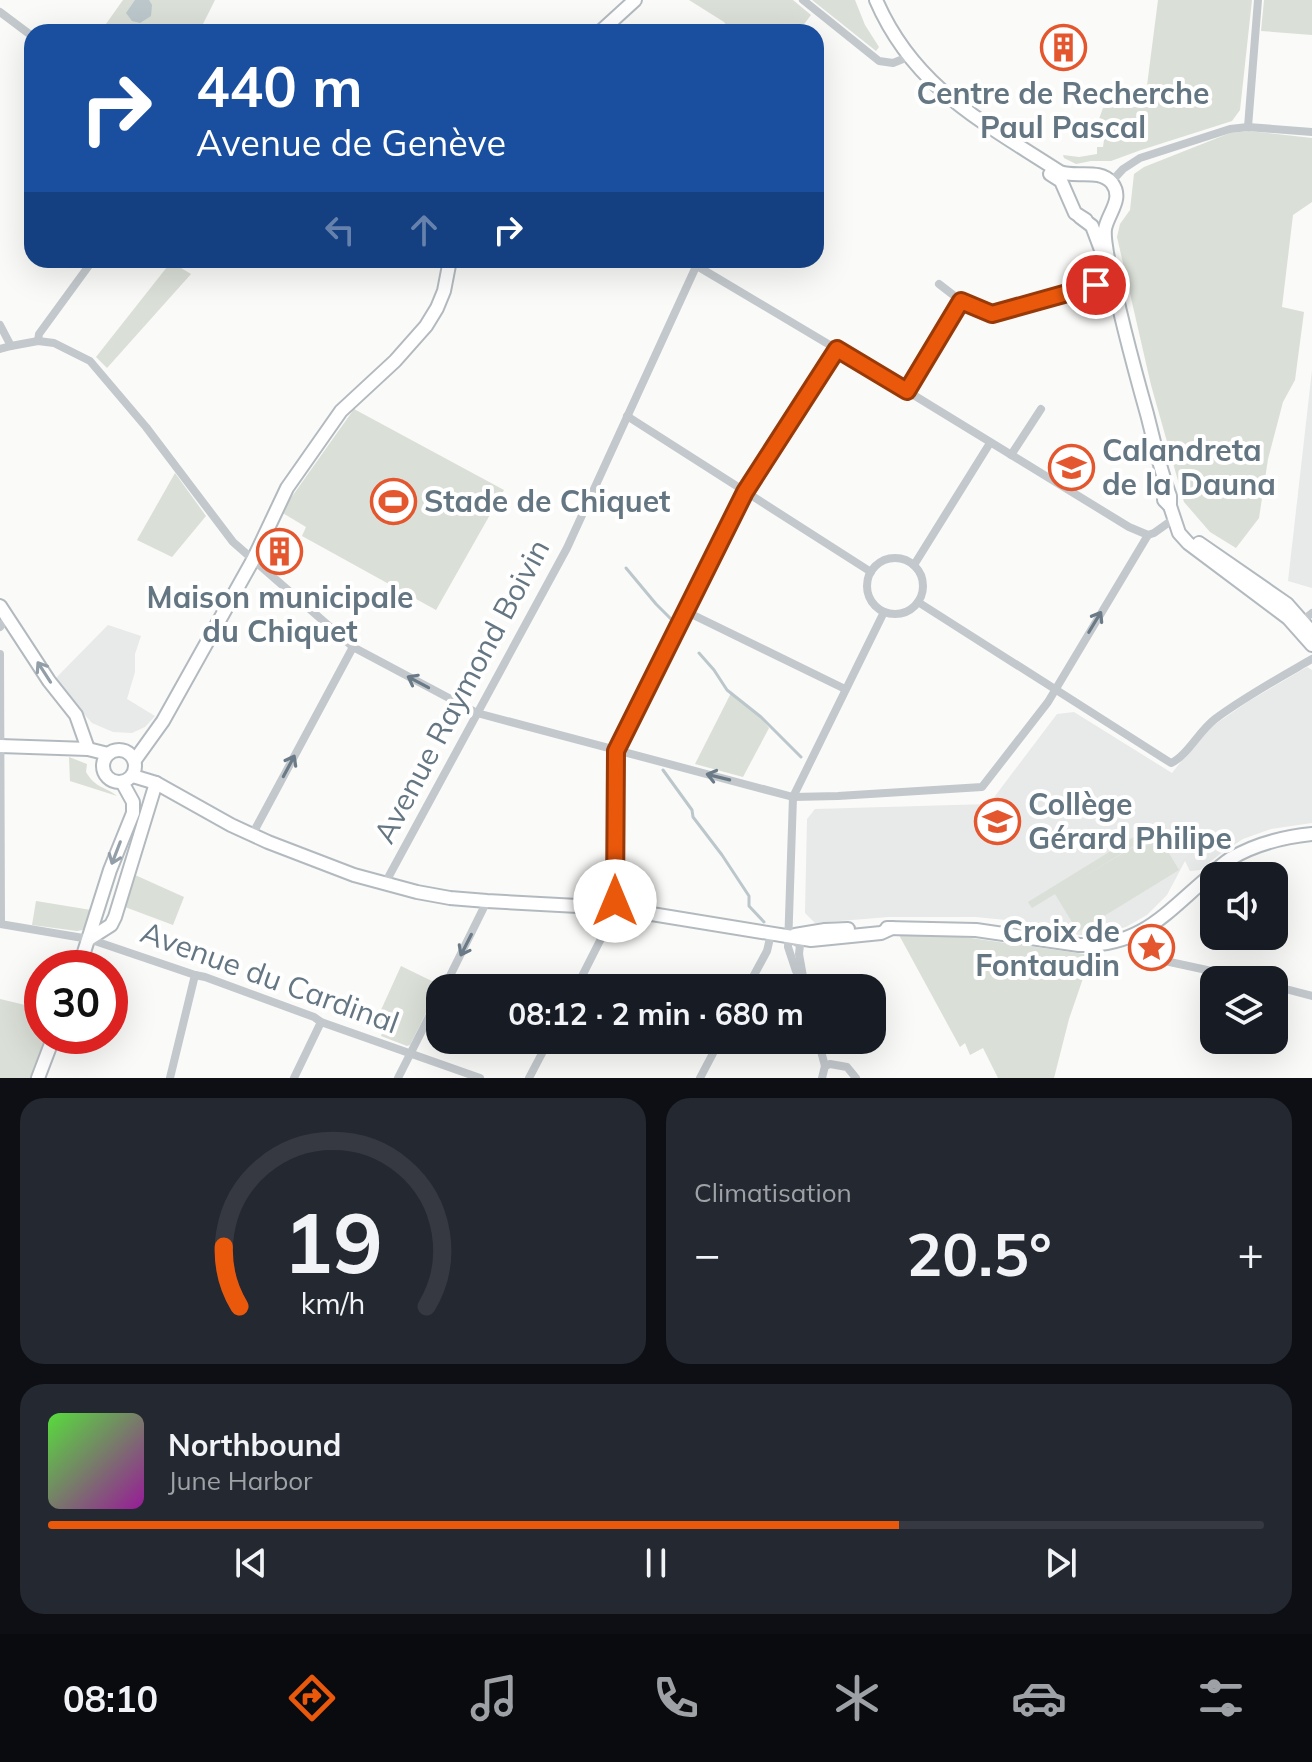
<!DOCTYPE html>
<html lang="fr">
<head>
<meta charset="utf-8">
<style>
  body { margin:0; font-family:Mulish,sans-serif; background:#242831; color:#f1f3f6; height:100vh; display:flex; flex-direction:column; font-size:30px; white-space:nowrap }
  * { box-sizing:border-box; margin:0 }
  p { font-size:26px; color:#9ea1a6 }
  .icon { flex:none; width:44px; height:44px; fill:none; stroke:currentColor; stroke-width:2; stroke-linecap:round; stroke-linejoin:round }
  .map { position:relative; height:1078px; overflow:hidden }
  .details { display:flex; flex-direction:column; gap:20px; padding:20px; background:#0d0f14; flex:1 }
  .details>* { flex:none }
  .hud { position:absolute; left:24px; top:24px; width:800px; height:244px; border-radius:24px; box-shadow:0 8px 32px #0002; background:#1a4fa0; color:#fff; overflow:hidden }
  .tools { position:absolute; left:1200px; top:862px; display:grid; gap:16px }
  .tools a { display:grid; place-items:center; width:88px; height:88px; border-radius:16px; background:#171b24; box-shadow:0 8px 32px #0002; font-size:40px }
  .speed { position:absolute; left:24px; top:950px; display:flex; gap:16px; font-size:40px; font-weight:700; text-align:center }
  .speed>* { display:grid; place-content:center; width:104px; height:104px; border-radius:50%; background:#171b24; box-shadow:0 8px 32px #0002; line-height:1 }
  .speed .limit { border:12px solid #d22; background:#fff; color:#111 }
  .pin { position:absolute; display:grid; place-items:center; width:68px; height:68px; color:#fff; margin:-34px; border:4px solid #fff; border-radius:50%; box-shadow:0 2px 8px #0007 }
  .me { position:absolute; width:88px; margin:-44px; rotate:0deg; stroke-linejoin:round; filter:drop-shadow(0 0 6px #0008) }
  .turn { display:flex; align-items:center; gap:28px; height:168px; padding:0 40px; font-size:36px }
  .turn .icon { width:104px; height:104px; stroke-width:2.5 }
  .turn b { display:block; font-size:56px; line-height:68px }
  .lanes { display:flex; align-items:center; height:76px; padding:0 40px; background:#0003; justify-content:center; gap:40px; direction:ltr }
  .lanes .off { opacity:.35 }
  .big { font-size:60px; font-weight:700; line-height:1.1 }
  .details .widget { flex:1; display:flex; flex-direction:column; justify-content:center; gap:12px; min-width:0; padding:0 28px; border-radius:24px; background:#242831 }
  .details .dial { align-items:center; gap:0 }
  .dial svg { height:208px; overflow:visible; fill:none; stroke:#363941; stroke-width:7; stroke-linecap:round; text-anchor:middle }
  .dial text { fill:#f1f3f6; stroke:none }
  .song { display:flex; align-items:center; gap:24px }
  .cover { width:96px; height:96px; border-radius:12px; background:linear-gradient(135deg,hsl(110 70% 55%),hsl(300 70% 35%)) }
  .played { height:8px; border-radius:4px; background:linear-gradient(90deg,#ea580c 70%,#363941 70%) }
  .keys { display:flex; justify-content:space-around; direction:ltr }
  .heat { display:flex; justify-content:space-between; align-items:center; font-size:44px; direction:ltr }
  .details .tiles { flex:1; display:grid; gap:20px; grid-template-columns:1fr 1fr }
  .widget:last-child { grid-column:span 2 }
  .trip { position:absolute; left:426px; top:974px; width:460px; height:80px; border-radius:24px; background:#171b24; box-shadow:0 8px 32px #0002; font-weight:700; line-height:80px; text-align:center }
  .tab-bar { display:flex; height:128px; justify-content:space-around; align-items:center; background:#090b0e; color:#9ea1a6 }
  .tab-bar .icon { width:56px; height:56px }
  .tab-bar .selected { color:#ea580c }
  .tab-bar b { font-size:36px; color:#f1f3f6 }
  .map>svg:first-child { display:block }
  .built { fill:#e8e9e9 }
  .green { fill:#dadfd7 }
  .water { fill:#bbc7cb }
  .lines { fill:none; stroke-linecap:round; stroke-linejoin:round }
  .stream { stroke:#bbc7cb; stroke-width:3 }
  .secondary-casing { stroke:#b3babf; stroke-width:16 }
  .street { stroke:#c3c8cc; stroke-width:8 }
  .secondary { stroke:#fff; stroke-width:12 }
  .oneway { stroke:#6a7a87 }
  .oneway2 { stroke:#939fa8 }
  .route-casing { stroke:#983908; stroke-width:20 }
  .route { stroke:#ea580c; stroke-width:14 }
  .labels { text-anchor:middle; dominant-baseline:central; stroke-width:8; stroke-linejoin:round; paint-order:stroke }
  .poi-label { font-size:30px; font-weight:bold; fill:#657683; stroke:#fff; text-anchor:start }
  .street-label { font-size:30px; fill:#657683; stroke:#fff }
</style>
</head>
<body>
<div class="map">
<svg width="1312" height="1078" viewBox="0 0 1312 1078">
  <rect width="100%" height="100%" fill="#fafaf8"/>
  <g class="built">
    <polygon points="1312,370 1312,588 1288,581"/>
    <polygon points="108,625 141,636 135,654 135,672 127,699 155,716 145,727 132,733 113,732 92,723 54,680"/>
    <polygon points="1307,667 1312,670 1312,823 1271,829 1243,839 1220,854 1200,870 1190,871 1185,861 1167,895 1147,915 1126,927 1096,935 1079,935 1006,920 975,917 889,917 815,923 805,913 807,819 815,809 989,804 1057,714 1074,712 1172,773 1199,739 1214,725 1249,701"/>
  </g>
  <g class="green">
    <polygon points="123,0 215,0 199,32 116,32 106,24"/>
    <polygon points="689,0 793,0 811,15 798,32 731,32 724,22"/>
    <polygon points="812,0 855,0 865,25 879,47 876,51"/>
    <path d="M1158,0H1252L1240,110L1232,121L1141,150L1111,161H1091L1076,164L1064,158L1063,155L1079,157L1097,154V147H1103L1107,121L1099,119L1103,108C1118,105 1133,113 1145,101Z"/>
    <polygon points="1264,0 1312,0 1312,35 1261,31"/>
    <polygon points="1249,131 1312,138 1312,202 1293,215 1282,307 1304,312 1295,380 1283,402 1268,459 1259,518 1236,548 1210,532 1184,502 1151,385 1117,237 1120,224 1130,210 1134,174 1144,167 1230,133"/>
    <polygon points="171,262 191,274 107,368 96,357"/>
    <polygon points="354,409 504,490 436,610 302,536 306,527 281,512"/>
    <polygon points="175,473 206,516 172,557 137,540"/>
    <polygon points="731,693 762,719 769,728 743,777 695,764"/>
    <path d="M69,757L87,764L86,772C96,789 105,786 117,796L70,781Z"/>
    <polygon points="1158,822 1162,829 1073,883 1157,833 1179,870 1078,932 1055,894 1032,908 1028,902"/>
    <polygon points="135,875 184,897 173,925 125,907"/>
    <polygon points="36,901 91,910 83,930 77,931 32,925"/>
    <polygon points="899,935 950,935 1091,955 1069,1019 1054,1078 998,1078 983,1048 970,1055 965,1043 960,1047"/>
    <polygon points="401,966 440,985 410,1045 407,1046 381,1036 385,1026 376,1021"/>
    <polygon points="0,999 42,1009 42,1036 46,1036 31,1078 0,1078"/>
  </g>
  <polygon class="water" points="135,0 149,0 152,5 151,16 140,23 132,21 126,13"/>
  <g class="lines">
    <g class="stream">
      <polyline points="626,568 656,604 671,619"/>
      <polyline points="699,653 714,670 727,690 761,717 801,757"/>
      <polyline points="663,770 692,810 693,817 722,855 749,896 749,906 764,922"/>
    </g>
    <defs>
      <g id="secondary">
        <path d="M876,0C914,88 983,122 1060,172C1076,178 1100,168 1112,183C1124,199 1108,213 1105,229C1104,237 1106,245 1107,253C1118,307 1132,361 1147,414C1154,441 1160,470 1170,496V506"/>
        <polyline points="600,32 635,0"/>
        <polyline points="1050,174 1061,181 1075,213 1086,220"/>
        <polyline points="1080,217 1092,226 1101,250"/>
        <polyline points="1164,500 1170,506 1179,533 1188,543 1288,618 1312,645"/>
        <polyline points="1199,543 1287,604 1310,630"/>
        <polyline points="0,606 49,681 76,715 88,749"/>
        <polyline points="0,746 88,749 108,754"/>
        <circle cx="119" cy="766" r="16"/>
        <polyline points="135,760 163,721 253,560 287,488 341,411 395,361 426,326 437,308 444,291 450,260"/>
        <polyline points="133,776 156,783 231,825 268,842 354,875 417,892 450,898 487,901 615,908 811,940 881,933 892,928"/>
        <path d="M887,928L976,930L1079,945C1139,947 1164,915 1206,879C1214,872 1221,865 1230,859C1255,844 1283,837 1312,834"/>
        <polyline points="795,935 825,930 848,929"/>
        <polyline points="89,939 111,925 115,917 156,783"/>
        <polyline points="79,968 110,870 133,813 133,802 122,782"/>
        <polyline points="38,1078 54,1036"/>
      </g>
    </defs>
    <use href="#secondary" class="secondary-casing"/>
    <g class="street">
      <polyline points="803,0 879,61 893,63 903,59"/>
      <polyline points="0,12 32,36"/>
      <polyline points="234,32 243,32"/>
      <polyline points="1248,127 1258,0"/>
      <polyline points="1111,182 1123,169 1140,158 1230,129 1248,127 1312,132"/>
      <polyline points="697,266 907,391 1129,527 1148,535 1154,533 1175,518"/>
      <polyline points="939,284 961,301 992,314 1107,283"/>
      <polyline points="0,325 11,346"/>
      <polyline points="38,341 39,334 93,260"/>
      <polyline points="0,349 11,346 38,341 54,343 90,361 146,427 233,542 353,647 477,713 793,797 838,796 982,787 1048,702 1148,535"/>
      <polyline points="907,391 961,301"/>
      <polyline points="627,416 871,572"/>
      <polyline points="1011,455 1041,409"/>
      <circle cx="895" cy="586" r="28"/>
      <polyline points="914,565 990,443"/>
      <path d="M918,602L1171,763C1187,756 1199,731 1215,719C1246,696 1279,678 1312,659"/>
      <polyline points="685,611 845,689"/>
      <polyline points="1302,621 1312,613"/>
      <polyline points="0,627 8,617"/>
      <polyline points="0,654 1,924"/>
      <polyline points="252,835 353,647"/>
      <polyline points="386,884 389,876 567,548 699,260"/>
      <polyline points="0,924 89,939 195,975 205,977 314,1017 321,1022 480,1078"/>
      <polyline points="790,938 800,945 799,954 805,988"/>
      <polyline points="1130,938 1136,951 1142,956 1253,980"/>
      <polyline points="802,975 796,971 788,947 793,797 884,612"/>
      <polyline points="1274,986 1312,996"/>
      <polyline points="444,988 487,901"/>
      <polyline points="576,988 612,917 615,908 616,751 745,492 837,349"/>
      <polyline points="747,988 767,951 771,934"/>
      <polyline points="818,1040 825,1066 822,1078"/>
      <polyline points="825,1066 830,1064 847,1067 856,1078"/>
      <polyline points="170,1078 195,975"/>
      <polyline points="294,1078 321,1022"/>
      <polyline points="398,1078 440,995"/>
      <polyline points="529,1078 549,1040"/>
      <polyline points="700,1078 720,1040"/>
    </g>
    <use href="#secondary" class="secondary"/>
  </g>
  <defs><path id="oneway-shaft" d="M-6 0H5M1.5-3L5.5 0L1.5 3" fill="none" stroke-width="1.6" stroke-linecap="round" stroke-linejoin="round" transform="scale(2)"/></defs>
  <g class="oneway">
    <use href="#oneway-shaft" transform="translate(1095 622) rotate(-59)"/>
    <use href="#oneway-shaft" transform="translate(418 682) rotate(-152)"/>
    <use href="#oneway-shaft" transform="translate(289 766) rotate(-62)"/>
    <use href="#oneway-shaft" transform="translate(718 777) rotate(-166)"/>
    <use href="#oneway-shaft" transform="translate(466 945) rotate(117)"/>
  </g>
  <g class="oneway2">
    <use href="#oneway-shaft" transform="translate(44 672) rotate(-123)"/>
    <use href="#oneway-shaft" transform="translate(116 853) rotate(111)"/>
  </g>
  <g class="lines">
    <defs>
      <polyline id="route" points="615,901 616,751 745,492 837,349 907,391 961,301 992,314 1096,285"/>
    </defs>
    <use href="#route" class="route-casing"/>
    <use href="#route" class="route"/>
  </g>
  <defs>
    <symbol id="building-ring" viewBox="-11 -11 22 22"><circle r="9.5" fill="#fff" stroke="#e4572e" stroke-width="1.5"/><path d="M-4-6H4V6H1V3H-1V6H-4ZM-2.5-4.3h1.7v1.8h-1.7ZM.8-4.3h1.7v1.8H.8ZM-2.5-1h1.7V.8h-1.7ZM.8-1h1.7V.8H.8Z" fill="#e4572e"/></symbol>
    <symbol id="school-ring" viewBox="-11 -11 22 22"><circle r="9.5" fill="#fff" stroke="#e4572e" stroke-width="1.5"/><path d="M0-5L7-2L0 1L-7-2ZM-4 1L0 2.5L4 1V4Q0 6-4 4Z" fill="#e4572e"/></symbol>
    <symbol id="stadium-ring" viewBox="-11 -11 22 22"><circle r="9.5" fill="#fff" stroke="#e4572e" stroke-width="1.5"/><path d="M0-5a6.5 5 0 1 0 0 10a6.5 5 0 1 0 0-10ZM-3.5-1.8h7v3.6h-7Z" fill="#e4572e"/></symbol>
    <symbol id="sight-ring" viewBox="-11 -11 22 22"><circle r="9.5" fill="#fff" stroke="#e4572e" stroke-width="1.5"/><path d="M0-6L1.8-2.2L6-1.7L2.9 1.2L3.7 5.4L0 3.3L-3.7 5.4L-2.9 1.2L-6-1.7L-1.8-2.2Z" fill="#e4572e"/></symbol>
  </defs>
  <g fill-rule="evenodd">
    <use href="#building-ring" x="1038" y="22" width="51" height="51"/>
    <use href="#school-ring" x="1046" y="442" width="51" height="51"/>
    <use href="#stadium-ring" x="368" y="476" width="51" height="51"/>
    <use href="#building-ring" x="254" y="526" width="51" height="51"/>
    <use href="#school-ring" x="972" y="796" width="51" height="51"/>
    <use href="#sight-ring" x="1126" y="922" width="51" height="51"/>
  </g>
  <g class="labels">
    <g class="poi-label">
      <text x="1063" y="93" text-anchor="middle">Centre de Recherche<tspan x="1063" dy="34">Paul Pascal</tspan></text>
      <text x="1102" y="450">Calandreta<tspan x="1102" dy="34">de la Dauna</tspan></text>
      <text x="424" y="501">Stade de Chiquet</text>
      <text x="280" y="597" text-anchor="middle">Maison municipale<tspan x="280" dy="34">du Chiquet</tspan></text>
      <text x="1028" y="804">Collège<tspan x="1028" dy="34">Gérard Philipe</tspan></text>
      <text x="1120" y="931" text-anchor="end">Croix de<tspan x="1120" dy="34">Fontaudin</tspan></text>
    </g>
    <g class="street-label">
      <text transform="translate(461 691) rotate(-62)">Avenue Raymond Boivin</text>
      <text transform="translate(270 977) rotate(20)">Avenue du Cardinal</text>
    </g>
  </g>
</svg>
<div class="tools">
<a><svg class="icon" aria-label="sound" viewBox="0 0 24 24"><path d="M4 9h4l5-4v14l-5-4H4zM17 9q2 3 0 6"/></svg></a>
<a><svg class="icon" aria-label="layers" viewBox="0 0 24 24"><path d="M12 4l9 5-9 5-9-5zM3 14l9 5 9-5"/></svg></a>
</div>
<div class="speed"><div class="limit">30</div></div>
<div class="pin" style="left:1096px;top:285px;background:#d93025"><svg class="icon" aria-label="arrive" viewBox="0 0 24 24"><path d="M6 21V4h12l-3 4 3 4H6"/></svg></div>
<svg class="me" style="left:615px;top:901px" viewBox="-20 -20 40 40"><circle r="19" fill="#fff"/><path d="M0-13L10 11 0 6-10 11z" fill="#ea580c"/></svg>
<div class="trip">08:12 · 2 min · 680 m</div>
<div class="hud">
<div class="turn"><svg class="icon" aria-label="right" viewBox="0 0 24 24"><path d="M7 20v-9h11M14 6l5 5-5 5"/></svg><div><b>440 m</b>Avenue de Genève</div></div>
<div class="lanes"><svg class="icon off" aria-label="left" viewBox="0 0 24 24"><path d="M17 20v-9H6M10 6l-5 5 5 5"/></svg><svg class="icon off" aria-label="ahead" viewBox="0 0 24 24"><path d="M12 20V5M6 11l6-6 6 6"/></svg><svg class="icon" aria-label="right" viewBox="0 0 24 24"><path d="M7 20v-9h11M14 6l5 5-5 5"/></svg></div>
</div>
</div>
<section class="details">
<div class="tiles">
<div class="widget dial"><svg viewBox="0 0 100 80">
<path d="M14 69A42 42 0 1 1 86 69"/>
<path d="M14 69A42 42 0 0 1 8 46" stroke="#ea580c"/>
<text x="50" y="56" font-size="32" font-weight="700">19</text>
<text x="50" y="72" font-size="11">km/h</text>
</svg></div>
<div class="widget"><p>Climatisation</p>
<div class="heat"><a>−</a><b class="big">20.5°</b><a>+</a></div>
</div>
<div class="widget">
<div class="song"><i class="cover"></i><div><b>Northbound</b><p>June Harbor</p></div></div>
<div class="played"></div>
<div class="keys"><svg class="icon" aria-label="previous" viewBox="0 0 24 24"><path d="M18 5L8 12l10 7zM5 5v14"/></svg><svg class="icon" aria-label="pause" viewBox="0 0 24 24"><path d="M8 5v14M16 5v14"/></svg><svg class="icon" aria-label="next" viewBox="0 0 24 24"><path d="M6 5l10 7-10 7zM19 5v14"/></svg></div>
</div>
</div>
</section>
<nav class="tab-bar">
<b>08:10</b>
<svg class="icon selected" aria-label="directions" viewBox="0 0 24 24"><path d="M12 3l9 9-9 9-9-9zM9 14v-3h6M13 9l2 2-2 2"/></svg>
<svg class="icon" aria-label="music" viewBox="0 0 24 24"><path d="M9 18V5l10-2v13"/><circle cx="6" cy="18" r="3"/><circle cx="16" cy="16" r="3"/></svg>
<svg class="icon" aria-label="phone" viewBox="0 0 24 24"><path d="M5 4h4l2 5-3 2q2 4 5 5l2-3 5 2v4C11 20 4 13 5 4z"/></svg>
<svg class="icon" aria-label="climate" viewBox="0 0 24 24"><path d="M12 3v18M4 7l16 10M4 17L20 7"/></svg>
<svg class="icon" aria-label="car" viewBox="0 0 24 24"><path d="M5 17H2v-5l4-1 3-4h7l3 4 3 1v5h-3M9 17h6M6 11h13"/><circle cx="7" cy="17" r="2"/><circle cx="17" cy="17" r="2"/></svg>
<svg class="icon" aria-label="filters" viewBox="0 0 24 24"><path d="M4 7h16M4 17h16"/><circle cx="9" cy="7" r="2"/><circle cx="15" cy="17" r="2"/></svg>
</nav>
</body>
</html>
